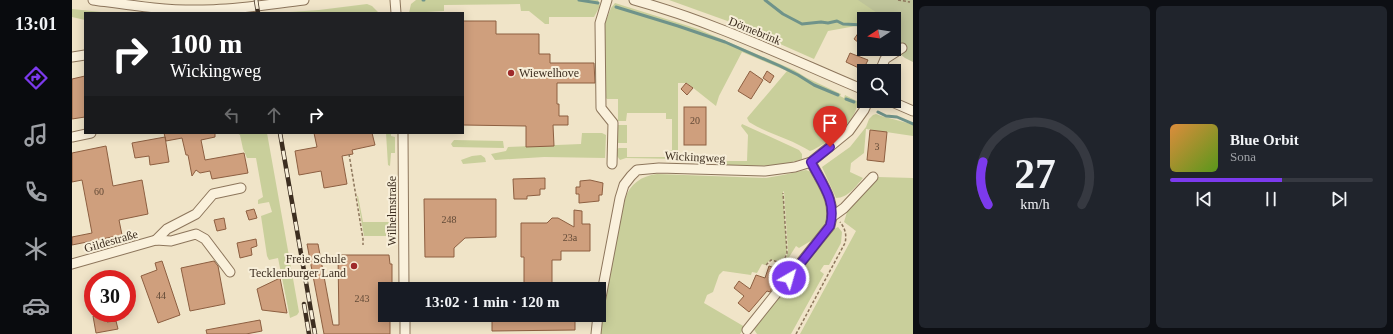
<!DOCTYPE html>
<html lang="en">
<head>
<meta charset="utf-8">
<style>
  body { margin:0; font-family:"Times New Roman",serif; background:#20242c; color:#f1f3f6; height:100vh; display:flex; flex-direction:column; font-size:15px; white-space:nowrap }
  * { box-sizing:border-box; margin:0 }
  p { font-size:13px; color:#9ea1a6 }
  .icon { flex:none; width:22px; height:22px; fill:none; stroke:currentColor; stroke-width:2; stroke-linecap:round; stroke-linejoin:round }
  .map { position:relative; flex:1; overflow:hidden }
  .drawer { display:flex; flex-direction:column; gap:6px; padding:6px; background:#0d0f14; width:480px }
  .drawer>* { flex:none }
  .banner { position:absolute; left:12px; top:12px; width:380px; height:122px; border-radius:0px; box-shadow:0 2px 10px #0003; background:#202124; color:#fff; overflow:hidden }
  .needle { width:26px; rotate:258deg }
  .controls { position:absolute; left:785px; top:12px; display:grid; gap:8px }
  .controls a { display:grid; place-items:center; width:44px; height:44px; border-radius:0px; background:#171b24; box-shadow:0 2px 10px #0003; font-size:20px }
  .speed { position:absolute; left:12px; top:270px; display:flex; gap:8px; font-size:20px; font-weight:700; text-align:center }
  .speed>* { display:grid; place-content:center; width:52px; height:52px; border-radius:50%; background:#171b24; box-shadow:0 2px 10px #0003; line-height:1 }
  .speed .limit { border:6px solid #d22; background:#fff; color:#111 }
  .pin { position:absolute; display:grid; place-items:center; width:34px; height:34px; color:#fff; margin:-41px -17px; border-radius:50% 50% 50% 0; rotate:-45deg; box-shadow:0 0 4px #0007 }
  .pin .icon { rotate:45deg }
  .me { position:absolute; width:44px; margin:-22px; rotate:38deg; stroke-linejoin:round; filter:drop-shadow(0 0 3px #0008) }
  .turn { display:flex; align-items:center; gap:14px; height:84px; padding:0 20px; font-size:18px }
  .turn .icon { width:52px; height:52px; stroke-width:2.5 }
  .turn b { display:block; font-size:28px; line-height:34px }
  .lanes { display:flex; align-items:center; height:38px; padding:0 20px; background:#0003; justify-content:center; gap:20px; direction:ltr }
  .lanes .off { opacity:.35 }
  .drawer .widget { flex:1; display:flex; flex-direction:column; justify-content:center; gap:6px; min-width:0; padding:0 14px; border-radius:6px; background:#20242c }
  .drawer .dial { align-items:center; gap:0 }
  .dial svg { height:104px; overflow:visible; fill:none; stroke:#363941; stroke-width:7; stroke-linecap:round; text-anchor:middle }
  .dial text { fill:#f1f3f6; stroke:none }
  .song { display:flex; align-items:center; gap:12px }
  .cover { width:48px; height:48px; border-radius:6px; background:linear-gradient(135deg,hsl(30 70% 55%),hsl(90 70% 35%)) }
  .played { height:4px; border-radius:2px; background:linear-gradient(90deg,#7c3aed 55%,#363941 55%) }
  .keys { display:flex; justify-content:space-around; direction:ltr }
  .drawer .tiles { flex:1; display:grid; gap:6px; grid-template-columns:repeat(2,1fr) }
  .trip { position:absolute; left:306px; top:282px; width:228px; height:40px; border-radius:0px; background:#171b24; box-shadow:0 2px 10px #0003; font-weight:700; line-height:40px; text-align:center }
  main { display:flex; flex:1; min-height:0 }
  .tab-bar { display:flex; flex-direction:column; width:72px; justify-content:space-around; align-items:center; background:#090b0e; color:#9ea1a6 }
  .tab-bar .icon { width:28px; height:28px }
  .tab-bar .current { color:#7c3aed }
  .tab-bar b { font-size:18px; color:#f1f3f6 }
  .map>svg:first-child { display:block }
  .green { fill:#c9cf9b }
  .cemetery { fill:#bfc49a }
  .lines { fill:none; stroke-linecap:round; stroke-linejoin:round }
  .stream { stroke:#6f938a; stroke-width:3 }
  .building { fill:#cf9f7d; stroke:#8d5f41 }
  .minor-casing { stroke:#8d765c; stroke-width:11 }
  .path { stroke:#8d765c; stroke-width:1.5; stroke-dasharray:3 2; stroke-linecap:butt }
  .minor { stroke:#faf1dc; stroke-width:9 }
  .rail-casing { stroke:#3d2e20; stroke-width:4.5 }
  .rail { stroke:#f7eed8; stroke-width:3; stroke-dasharray:9; stroke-linecap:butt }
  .route-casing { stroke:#51269a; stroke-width:10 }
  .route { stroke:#7c3aed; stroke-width:7 }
  .poi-dot { fill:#9e2a2b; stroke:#f7eed8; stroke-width:1.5 }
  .labels { text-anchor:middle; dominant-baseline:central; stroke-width:4; stroke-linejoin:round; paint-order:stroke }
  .number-label { font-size:10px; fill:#624a37 }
  .street-label { font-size:12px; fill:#3d2e20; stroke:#f7eed8 }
  .poi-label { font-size:12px; fill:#3d2e20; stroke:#f7eed8; text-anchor:start }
</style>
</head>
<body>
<main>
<nav class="tab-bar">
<b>13:01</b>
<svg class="icon current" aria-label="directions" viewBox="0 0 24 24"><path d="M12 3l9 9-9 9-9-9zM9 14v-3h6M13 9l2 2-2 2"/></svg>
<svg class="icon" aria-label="music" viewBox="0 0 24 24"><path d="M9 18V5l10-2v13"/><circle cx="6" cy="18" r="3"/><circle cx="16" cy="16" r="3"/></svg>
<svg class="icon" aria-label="phone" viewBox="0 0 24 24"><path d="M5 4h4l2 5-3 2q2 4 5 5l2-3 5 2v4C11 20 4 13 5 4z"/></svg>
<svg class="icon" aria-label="climate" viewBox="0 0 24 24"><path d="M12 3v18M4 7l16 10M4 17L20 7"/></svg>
<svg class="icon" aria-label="car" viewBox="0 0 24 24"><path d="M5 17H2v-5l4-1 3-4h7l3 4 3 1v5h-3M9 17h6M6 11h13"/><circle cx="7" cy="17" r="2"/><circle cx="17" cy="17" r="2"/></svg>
</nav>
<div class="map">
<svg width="841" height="334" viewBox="0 0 841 334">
  <rect width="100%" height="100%" fill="#f0e4c8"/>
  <g class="green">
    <polygon points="344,0 526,0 528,6 522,17 477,17 477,24 473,24 457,11 449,11 448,4 372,5 372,11 337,13 339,4"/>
    <polygon points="597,0 796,0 818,19 792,19 792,27 784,26 756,31 742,59 661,23"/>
    <path d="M543,3L626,29L722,70L735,78L769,94L768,96L772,98L773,95L785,101C788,119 753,146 738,151C719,139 696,134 677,122L675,118L715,71L670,52L647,96L644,106L615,83H606V159L554,158L548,160L545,156V149L547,148H555V157H593V151L600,150V119H594V113H555L554,121H546V99H535L533,97V23L539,8Z"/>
    <polygon points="295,4 300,6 307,13 203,13 247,10"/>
    <polygon points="0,9 39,13 13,13 13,20 0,17"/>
    <path d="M804,114C816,119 829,120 841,125V136L794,129L792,153L779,163L778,172L791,178C784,186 776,198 764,198L750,167L778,147L794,127L797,119L801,115Z"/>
    <path d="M670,124L727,150L730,154V159C704,169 675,165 648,165L647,161H675L676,135L669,126Z"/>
    <rect x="546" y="125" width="9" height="18"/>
    <polygon points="165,133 195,133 227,312 225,315 218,318 206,258 197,260 195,256 189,216 200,212 197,202 186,204 186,200 191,197 184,158 175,158 171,149 168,135"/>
    <polygon points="314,133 319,133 319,136 323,137 323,153 319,153 318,166 316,165"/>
    <polygon points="510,133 530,133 534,135 533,158 472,157 423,160 419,154 434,151 436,147 509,144"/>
    <polygon points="382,140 431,141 432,148 381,147 379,144"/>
    <polygon points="409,155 413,158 414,162 391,164 389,160 400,156"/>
    <path d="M734,170L739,172L742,179H744L756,206L755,223L742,239L727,248L724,246L714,262L713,261L716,252L712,192L711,191L715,252L710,261L698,260L693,265L690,264L685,273L680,272L679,275L651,271L647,275L641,292L635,295L632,303L673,327L668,334H528L534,292L553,199C558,184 569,176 585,174L694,178L711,175Z"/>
    <polygon points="841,176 841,334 728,334 784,231 772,222 775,212 806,177 841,178"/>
    <polygon points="285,196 286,196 291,222 319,222 319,236 292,236"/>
    <polygon points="766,227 770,232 769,243 757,265 752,265 748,271 752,274 719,334 685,334 681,328 683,324 762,229"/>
    <polygon points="712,264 719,272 702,292 699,290 706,268"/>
  </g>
  <polygon class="cemetery" points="786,0 841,0 841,62 833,58 822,49 822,19 814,19"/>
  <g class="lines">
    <g class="stream">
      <polyline points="351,0 352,0"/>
      <polyline points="507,0 526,3"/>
      <polyline points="693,0 711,14 730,24 749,22 756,23 765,21 771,24 792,25"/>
      <polyline points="544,7 606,26 653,42 708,66 726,75 742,85 766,95"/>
      <polyline points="774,99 782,102"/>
      <polyline points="806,112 814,116 825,117 841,124"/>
    </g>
  </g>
  <g class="building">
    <polygon points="391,21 424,21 424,34 467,34 467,54 478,54 478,63 522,63 523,83 485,83 485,104 487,104 487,116 496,116 496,125 481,125 482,146 454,147 454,126 391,125"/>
    <polygon points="792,25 792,47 782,39"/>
    <polygon points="778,53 796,60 791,70 774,62"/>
    <polygon points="678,71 691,80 679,99 666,91"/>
    <polygon points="695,71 702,76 698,83 691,78"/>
    <polygon points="13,76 13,117 0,119 0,79"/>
    <polygon points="614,83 621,88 615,95 609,89"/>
    <rect x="612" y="107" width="22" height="38"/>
    <polygon points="798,130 815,132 812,162 795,160"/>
    <polygon points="92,133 143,133 143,137 129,140 133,160 172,153 176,173 140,179 138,171 128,173 124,170 120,176 116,155 114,155 110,138 94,141"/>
    <polygon points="242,133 300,133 303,145 280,150 281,154 270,156 275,184 252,188 249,171 227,175 223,151 245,147"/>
    <polygon points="93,137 97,162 78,165 77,156 63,158 60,143"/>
    <polygon points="34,146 41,186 70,180 76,214 47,220 50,235 0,245 0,237 20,233 10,180 0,182 0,153"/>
    <polygon points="473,178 473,189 468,189 468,195 455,196 455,199 442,199 441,179"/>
    <polygon points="518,180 531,183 530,195 527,195 527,201 507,203 507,194 504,194 504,187 508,187 508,181"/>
    <polygon points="352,199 424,199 424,237 393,238 382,248 382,257 353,257"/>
    <polygon points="182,209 185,218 177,220 174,211"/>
    <polygon points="502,210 510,211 510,224 518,224 518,251 489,251 489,260 480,260 480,289 452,289 452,257 449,257 449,223 475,223 480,218 486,218 502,227"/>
    <polygon points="152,218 154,229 145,231 142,220"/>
    <polygon points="184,239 185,246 179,248 180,255 168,258 165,243"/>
    <polygon points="235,244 246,244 261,325 267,325 266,255 317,255 318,264 320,264 320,289 313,289 313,315 318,315 318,334 252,334"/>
    <polygon points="90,261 108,315 86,323 69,276 85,270 83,263"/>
    <polygon points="142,261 146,266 153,304 118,311 109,268"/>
    <polygon points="697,266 706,269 699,290 698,292 695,291 677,312 666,303 672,296 662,288 667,281 678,289 684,275 693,278"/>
    <polygon points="208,278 215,313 190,310 185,289"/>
    <polygon points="34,314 35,322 44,321 46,329 24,333 21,316"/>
    <polygon points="420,315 503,315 503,330 420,331"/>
    <polygon points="188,320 190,331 174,334 135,334 134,330"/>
  </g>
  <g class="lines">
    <defs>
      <g id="minor">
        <path d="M21,0C57,5 94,11 131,10C165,10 199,4 232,0"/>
        <polyline points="323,0 324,13"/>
        <polyline points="535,0 528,23 529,108 541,123 540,164"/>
        <path d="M562,0C642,22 716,58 792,90"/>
        <polyline points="0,57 13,55"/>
        <polyline points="808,71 813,59 830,48"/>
        <polyline points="818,101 841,111"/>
        <polyline points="331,133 332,289"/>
        <polyline points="0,137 19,133"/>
        <polyline points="761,216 772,208 801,177"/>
        <polyline points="84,240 95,229 124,214 141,194 169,188"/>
        <polyline points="0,264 84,240 99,241 124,234 133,239 158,272"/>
        <polyline points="527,308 548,198 552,185 559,176 565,170 587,168 693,171 723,167 739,162 777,131 792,110 796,101"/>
        <polyline points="333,315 333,334"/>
        <path d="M675,330L758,226C765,201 750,184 739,162"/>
        <polyline points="524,334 526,315"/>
      </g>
    </defs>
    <use href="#minor" class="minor-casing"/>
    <g class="path">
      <polyline points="826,0 838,2"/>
      <polyline points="277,154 291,239 291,245"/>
      <polyline points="711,263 715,253 711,193"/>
      <polyline points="694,265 699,260 715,264"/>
      <path d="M724,334L773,243C775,235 773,228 768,222"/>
    </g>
    <use href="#minor" class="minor"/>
    <defs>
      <g id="rail">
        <polyline points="184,0 186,13"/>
        <polyline points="208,133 243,334"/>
        <polyline points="232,304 237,334"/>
      </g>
    </defs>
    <use href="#rail" class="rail-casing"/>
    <use href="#rail" class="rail"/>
  </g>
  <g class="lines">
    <defs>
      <path id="route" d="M717,278L758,226C765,201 750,184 739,162L758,147"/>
    </defs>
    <use href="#route" class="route-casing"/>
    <use href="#route" class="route"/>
  </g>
  <g class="poi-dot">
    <circle cx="439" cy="73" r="4"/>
    <circle cx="282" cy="266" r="4"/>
  </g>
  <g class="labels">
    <g class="number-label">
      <text x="623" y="120">20</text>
      <text x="805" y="146">3</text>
      <text x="27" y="191">60</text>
      <text x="377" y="219">248</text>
      <text x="498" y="237">23a</text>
      <text x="89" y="295">44</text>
      <text x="290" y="298">243</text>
    </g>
    <g class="street-label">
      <text transform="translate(683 31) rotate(22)">Dörnebrink</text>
      <text transform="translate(623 157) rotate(3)">Wickingweg</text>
      <text transform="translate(320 211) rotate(-90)">Wilhelmstraße</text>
      <text transform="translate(39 241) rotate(-16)">Gildestraße</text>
    </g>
    <g class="poi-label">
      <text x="447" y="73">Wiewelhove</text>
      <text x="274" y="259" text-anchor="end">Freie Schule<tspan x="274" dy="14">Tecklenburger Land</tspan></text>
    </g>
  </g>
</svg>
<div class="controls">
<a><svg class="needle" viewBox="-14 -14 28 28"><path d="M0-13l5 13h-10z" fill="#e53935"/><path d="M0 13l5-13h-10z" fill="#9ea1a6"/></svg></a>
<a><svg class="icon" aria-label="search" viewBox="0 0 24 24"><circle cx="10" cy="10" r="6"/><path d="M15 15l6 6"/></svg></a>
</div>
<div class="speed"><div class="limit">30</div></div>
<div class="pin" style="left:758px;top:147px;background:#d93025"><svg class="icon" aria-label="arrive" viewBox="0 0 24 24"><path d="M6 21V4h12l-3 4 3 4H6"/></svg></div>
<svg class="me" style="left:717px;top:278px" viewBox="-20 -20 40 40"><circle r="17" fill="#7c3aed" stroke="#fff" stroke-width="3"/><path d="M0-11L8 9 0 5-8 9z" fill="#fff"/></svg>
<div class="trip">13:02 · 1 min · 120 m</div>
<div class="banner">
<div class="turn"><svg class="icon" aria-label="right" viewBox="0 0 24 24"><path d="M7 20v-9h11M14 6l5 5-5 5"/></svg><div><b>100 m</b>Wickingweg</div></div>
<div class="lanes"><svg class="icon off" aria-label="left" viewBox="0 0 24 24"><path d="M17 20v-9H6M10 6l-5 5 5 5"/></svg><svg class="icon off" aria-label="ahead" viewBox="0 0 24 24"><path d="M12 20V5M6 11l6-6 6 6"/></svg><svg class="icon" aria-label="right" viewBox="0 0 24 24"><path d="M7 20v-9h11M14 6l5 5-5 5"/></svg></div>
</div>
</div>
<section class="drawer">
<div class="tiles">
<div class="widget dial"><svg viewBox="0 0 100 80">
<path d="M14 69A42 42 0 1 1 86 69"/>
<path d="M14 69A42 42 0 0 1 10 36" stroke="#7c3aed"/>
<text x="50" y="56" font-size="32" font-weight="700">27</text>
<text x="50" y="72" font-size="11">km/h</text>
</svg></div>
<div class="widget">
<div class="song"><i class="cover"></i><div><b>Blue Orbit</b><p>Sona</p></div></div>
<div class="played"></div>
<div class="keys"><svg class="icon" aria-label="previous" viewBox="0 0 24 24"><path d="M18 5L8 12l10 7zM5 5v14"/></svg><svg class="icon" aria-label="pause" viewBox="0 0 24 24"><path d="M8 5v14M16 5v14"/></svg><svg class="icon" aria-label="next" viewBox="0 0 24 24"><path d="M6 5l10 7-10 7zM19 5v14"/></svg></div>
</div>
</div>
</section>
</main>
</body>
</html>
